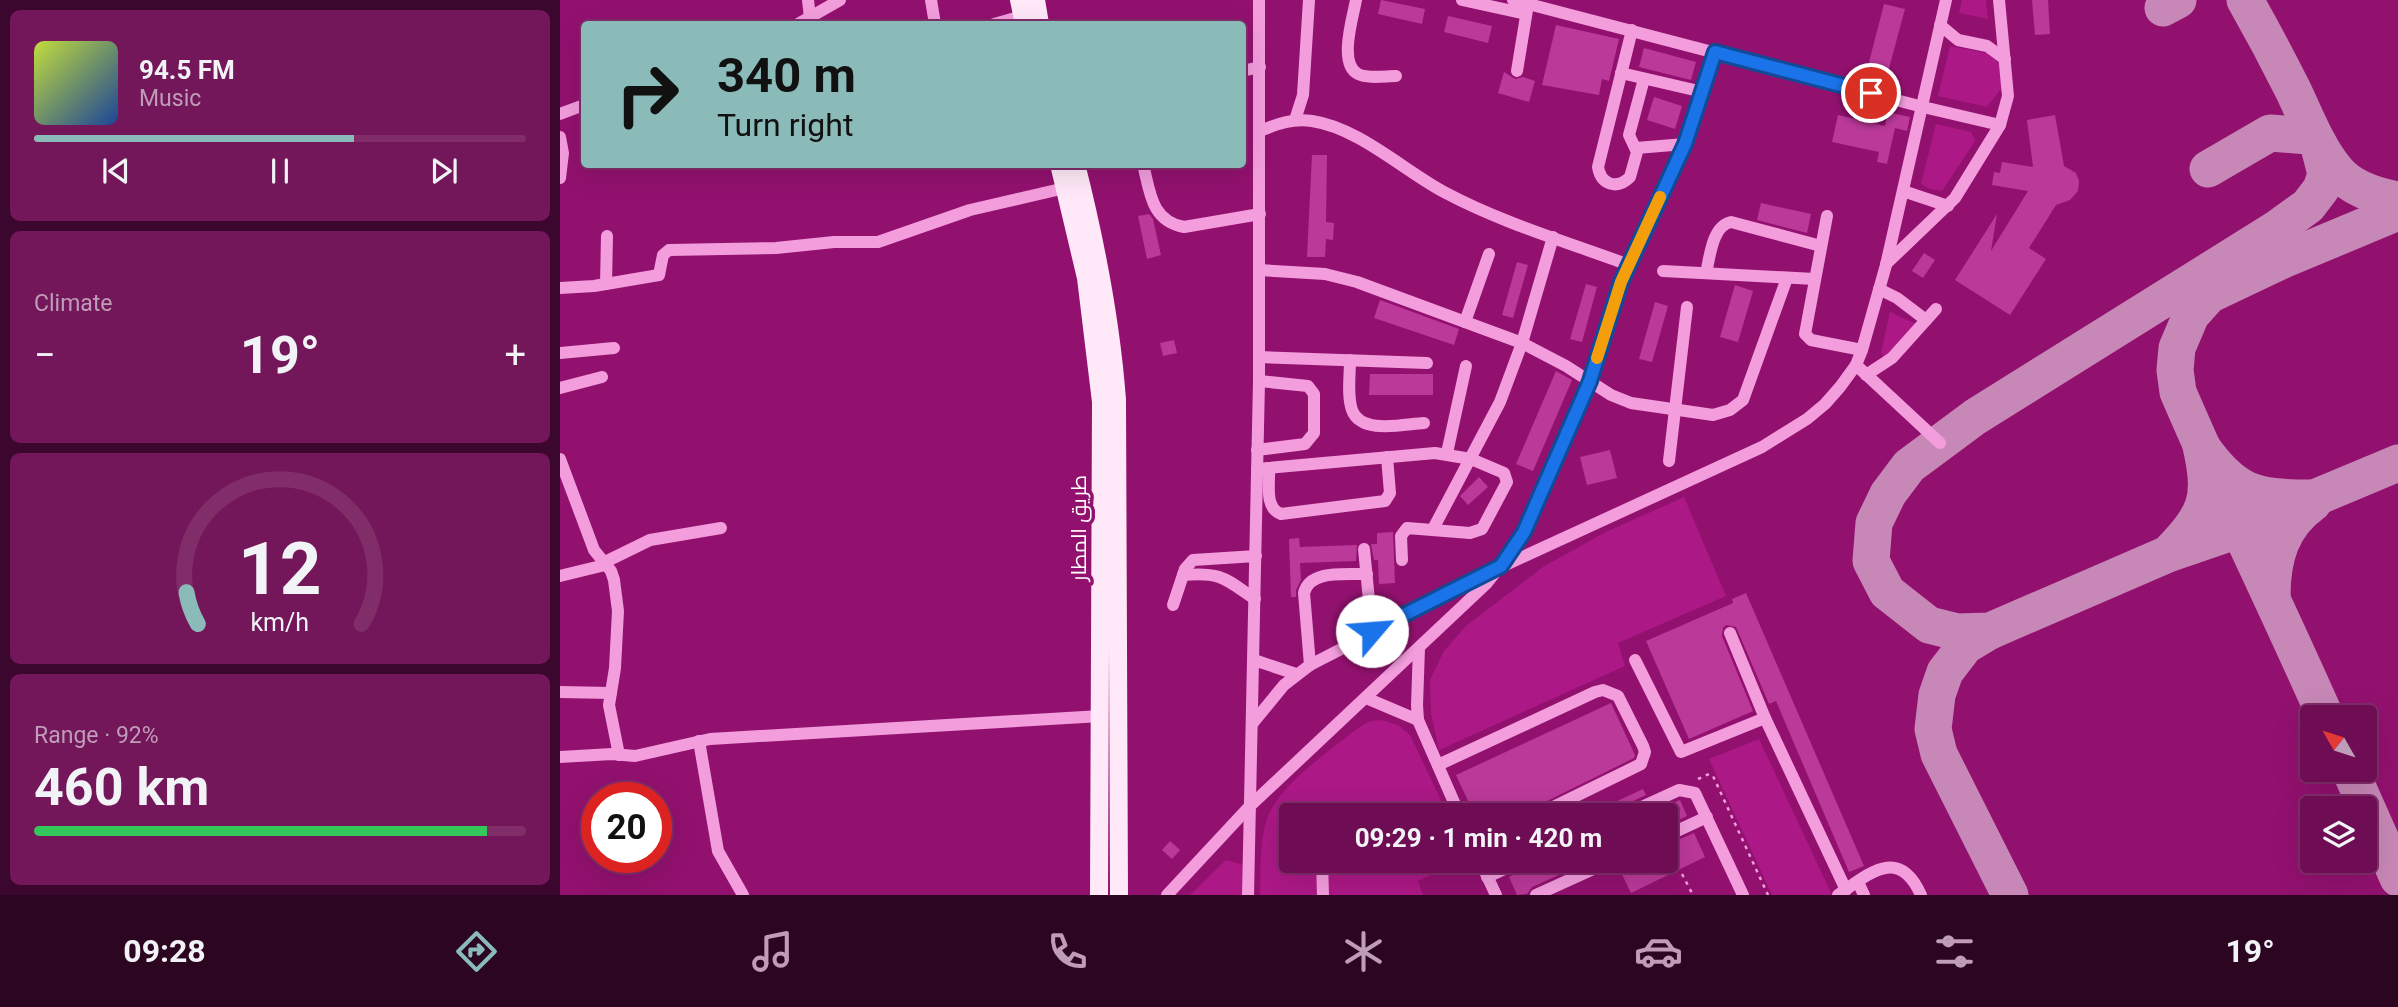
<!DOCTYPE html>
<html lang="en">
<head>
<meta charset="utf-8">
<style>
  body { margin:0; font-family:Roboto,Cairo,sans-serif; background:#73165a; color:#f1f3f6; height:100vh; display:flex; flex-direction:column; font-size:26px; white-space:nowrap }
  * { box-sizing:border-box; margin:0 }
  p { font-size:23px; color:#bf9cb8 }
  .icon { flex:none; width:38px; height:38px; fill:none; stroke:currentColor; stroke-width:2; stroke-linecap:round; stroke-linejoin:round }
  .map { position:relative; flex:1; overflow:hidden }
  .panel { display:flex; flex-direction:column; gap:10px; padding:10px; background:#3c072e; width:560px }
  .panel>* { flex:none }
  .top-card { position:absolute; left:21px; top:21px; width:665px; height:147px; border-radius:7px; box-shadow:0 7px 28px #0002,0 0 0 2px #802d6a; background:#8bbbb9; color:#111; overflow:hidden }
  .needle { width:46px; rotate:309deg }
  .tools { position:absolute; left:1740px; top:705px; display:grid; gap:14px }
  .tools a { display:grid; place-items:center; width:77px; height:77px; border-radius:7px; background:#6e0d53; box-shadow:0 7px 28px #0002,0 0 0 2px #802d6a; font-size:35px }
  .speed { position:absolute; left:21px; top:782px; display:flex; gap:14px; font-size:35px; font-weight:700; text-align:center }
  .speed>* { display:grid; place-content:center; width:91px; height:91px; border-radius:50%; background:#6e0d53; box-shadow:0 7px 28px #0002,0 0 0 2px #802d6a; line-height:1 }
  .speed .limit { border:10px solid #d22; background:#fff; color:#111 }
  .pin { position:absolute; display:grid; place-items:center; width:60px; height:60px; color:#fff; margin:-30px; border:4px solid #fff; border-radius:50%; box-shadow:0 2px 7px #0007 }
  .me { position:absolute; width:77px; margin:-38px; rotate:63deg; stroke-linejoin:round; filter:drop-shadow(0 0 5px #0008) }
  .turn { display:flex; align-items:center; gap:24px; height:147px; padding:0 21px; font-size:32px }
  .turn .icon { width:91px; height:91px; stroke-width:2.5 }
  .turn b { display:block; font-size:49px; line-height:60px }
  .big { font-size:52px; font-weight:700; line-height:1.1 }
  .panel .widget { flex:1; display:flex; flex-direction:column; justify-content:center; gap:10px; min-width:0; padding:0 24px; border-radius:10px; background:#73165a }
  .panel .dial { align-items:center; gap:0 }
  .dial svg { height:182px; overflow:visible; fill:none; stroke:#802d6a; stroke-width:7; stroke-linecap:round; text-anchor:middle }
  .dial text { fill:#f1f3f6; stroke:none }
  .song { display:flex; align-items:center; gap:21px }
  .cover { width:84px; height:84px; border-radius:10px; background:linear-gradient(135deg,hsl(70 70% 55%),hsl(220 70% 35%)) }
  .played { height:7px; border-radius:4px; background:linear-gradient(90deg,#8bbbb9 65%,#802d6a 65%) }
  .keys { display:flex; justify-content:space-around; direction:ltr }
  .heat { display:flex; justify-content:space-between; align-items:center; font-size:38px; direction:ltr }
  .charge { height:10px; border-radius:5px; background:linear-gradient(90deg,#34c759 92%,#802d6a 0) }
  .trip { position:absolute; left:719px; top:803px; width:399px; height:70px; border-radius:7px; background:#6e0d53; box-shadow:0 7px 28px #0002,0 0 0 2px #802d6a; font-weight:700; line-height:70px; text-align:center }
  .tab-bar { display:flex; height:112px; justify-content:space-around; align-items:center; background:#2c0521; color:#bf9cb8 }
  .tab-bar .icon { width:49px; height:49px }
  .tab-bar .active { color:#8bbbb9 }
  .tab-bar b { font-size:32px; color:#f1f3f6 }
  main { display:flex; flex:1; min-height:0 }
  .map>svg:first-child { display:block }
  .green { fill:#ac1886 }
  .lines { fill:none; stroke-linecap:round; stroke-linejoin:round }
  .taxiway { stroke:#c888b7; stroke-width:37 }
  .building { fill:#ba3999 }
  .path { stroke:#f39ddd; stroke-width:2.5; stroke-dasharray:3.5 5; stroke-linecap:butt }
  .minor { stroke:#f39ddd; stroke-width:12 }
  .major { stroke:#ffe9f8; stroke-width:18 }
  .route-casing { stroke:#114b97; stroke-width:18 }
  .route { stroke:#1a73e8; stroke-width:12 }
  .slow { stroke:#f59e0b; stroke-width:12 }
  .labels { text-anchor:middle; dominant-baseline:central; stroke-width:7; stroke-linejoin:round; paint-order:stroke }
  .street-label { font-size:21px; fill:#fff; stroke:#92116f }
</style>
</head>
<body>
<main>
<section class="panel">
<div class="widget">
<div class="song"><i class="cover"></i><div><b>94.5 FM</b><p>Music</p></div></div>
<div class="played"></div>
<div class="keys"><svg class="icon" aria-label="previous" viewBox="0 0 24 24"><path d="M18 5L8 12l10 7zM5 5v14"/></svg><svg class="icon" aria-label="pause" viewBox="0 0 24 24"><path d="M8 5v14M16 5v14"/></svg><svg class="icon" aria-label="next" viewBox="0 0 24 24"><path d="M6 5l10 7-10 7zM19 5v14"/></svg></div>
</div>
<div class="widget"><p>Climate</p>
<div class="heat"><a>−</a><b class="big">19°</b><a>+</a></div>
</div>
<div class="widget dial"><svg viewBox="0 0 100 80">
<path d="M14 69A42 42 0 1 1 86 69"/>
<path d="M14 69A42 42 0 0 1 9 55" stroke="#8bbbb9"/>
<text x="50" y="56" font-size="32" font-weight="700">12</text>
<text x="50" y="72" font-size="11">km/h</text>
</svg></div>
<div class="widget"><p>Range · 92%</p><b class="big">460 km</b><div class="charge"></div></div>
</section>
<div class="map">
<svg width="1838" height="895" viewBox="0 0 1838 895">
  <rect width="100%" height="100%" fill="#92116f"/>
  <g class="green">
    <polygon points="1402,0 1426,0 1428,19 1399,13"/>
    <polygon points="1390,46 1436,55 1445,84 1427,107 1378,96"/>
    <polygon points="1376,124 1411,132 1415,141 1382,191 1370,189 1361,184"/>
    <polygon points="1330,312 1356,324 1325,358 1321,353"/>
    <polygon points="1124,497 1166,596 1058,643 1065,666 879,750 871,714 870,680 884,651 906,626 983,567 1044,533"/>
    <path d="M822,720L838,725L850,735L888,815L732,816V861H866L871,875L858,881L863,895H700C701,871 699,842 707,819C719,784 770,751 798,728L810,721Z"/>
    <polygon points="1199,739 1272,895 1212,895 1149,759"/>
    <polygon points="666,860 683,865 682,895 630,895"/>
  </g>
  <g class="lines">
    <g class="taxiway">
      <path d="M1685,0C1702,30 1718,60 1733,90C1746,117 1757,147 1776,170C1791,189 1816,196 1838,200"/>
      <polyline points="1603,8 1618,0"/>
      <polyline points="1648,169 1710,133 1748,136 1758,143 1766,174 1761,189 1748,206 1716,229 1415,417 1349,466 1328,494 1314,523 1311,561 1327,592 1369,625 1397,632 1430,631 1608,554 1678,530 1838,463"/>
      <path d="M1609,553C1646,514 1653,500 1641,446C1674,493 1694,498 1750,498"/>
      <path d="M1712,597C1712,558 1721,526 1753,503"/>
      <polyline points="1430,631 1405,646 1385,672 1377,695 1373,729 1379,754 1450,895"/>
      <path d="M1766,718C1718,609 1665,502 1618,392L1615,370L1617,348L1631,315L1649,295L1723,260L1838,212"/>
      <polyline points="1790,770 1838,878"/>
    </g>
  </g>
  <g class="building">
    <polygon points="821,0 865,9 862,24 818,14"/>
    <polygon points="1472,0 1488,0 1490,34 1475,35"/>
    <polygon points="1324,4 1345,9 1328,72 1308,66"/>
    <polygon points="888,16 932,26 928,43 884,32"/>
    <polygon points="996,25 1059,39 1049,81 1042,79 1039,95 982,85"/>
    <polygon points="1084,48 1136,62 1131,80 1079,67"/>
    <polygon points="944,72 955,79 963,77 975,81 969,102 938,93"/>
    <polygon points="1094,97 1122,106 1115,129 1087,120"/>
    <polygon points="1327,112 1350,117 1347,131 1335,128 1327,164 1317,162 1319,152 1272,142 1278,115 1325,126"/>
    <polygon points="1495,115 1504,166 1516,173 1519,181 1518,191 1510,200 1496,205 1469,248 1486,259 1450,315 1395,280 1437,214 1431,251 1468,191 1432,185 1434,172 1440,173 1442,162 1473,167 1467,120"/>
    <polygon points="752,155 767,155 766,222 774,223 773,240 766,239 765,257 747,257"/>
    <polygon points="1201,203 1251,214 1247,233 1197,220"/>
    <polygon points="589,214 593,219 601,255 587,259 578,216"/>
    <polygon points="1364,253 1375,260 1363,278 1352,271"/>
    <polygon points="957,262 968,265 953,318 942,315"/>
    <polygon points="1026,284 1037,287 1022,342 1010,339"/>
    <polygon points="1175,285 1193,291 1178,342 1160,337"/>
    <polygon points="820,300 899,329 894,345 814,318"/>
    <polygon points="1095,302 1108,306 1092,362 1079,359"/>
    <polygon points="614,340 617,353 603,356 600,343"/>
    <polygon points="996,371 1012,380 973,471 956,464"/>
    <polygon points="810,374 873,374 873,395 809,395"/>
    <polygon points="1050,450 1057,478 1027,485 1020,457"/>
    <polygon points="919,477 928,487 908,505 900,496"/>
    <polygon points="833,532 835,583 819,584 818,560 814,560 811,544 817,544 817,533"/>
    <polygon points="739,538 740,547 797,545 796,561 740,563 741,580 736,590 736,597 731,597 729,539"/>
    <polygon points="1186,593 1304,866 1289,872 1216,701 1209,704 1176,627 1166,625 1163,628 1162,636 1193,711 1129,739 1086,641 1173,603 1172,599"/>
    <polygon points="1051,703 1075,755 1074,758 957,816 915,816 896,775"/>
    <polygon points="1083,789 1086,795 1058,808 1053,816 1025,816"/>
    <polygon points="1120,800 1127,816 1106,826 1106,816 1084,816"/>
    <polygon points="1134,833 1145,857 1071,893 1058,866 1060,861 1106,861 1106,845"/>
    <polygon points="610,841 620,850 612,859 602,850"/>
    <polygon points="971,861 1030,861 972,887 967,894 957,895 949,877 966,869"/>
  </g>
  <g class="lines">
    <g class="path">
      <polyline points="1138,779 1149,774 1153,776 1208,895"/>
      <polyline points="1122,874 1133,895"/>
    </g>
    <g class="minor">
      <polyline points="248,0 250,18"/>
      <polyline points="371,0 375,24"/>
      <path d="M796,0C793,17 778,64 798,74C808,79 825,76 836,76"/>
      <polyline points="902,0 966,14"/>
      <polyline points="953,0 1363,107 1440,125"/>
      <polyline points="238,24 280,0"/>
      <polyline points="434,24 462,16"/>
      <polyline points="1380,25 1398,40 1427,46 1445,59"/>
      <path d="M1072,30L1038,167C1041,185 1057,190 1070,177L1077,152L1069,135L1084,79"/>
      <polyline points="682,71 700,67"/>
      <polyline points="957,71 968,4"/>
      <polyline points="1061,73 1143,92"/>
      <polyline points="0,114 24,105"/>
      <polyline points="735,120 743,95 749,0"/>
      <path d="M700,131C717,124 733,118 752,121C799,128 843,170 884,192C942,223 1007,242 1069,265"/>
      <polyline points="0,137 3,153 0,178"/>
      <polyline points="1076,148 1125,144"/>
      <path d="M583,164C590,192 591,221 624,227L700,214"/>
      <polyline points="1343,191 1388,206"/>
      <polyline points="1267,216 1245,334 1251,340 1302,350"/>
      <polyline points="1326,264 1395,198 1440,125 1448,96 1439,0"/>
      <polyline points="699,270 765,274 797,282 962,343 1006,366 1051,395 1071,403 1153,415 1170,410 1183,400 1227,278"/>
      <polyline points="1103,271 1254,279"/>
      <path d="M1146,273C1150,257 1152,226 1171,222L1261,246"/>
      <polyline points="46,284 47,236"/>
      <polyline points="0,288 34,286 99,275 103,255 109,250 216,248 274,242 318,242 410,210 505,188"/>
      <polyline points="1319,289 1337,298 1366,320"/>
      <polyline points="905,322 929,254"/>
      <polyline points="0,353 54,348"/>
      <polyline points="699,357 867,363"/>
      <path d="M790,360C790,375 787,396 792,410C801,435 844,424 864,423"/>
      <polyline points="1296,365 1380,443"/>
      <polyline points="1306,375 1332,358 1376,309"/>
      <polyline points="0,388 42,377"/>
      <polyline points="697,450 745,444 754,433 754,394 748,386 699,381"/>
      <polyline points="887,453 906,366"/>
      <polyline points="0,459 34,550 51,571 54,580 58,611 55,668 49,705 59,755"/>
      <polyline points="1109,461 1127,307"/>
      <path d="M709,468C710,483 704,508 721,514L825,501L830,493L827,457"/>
      <polyline points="697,469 875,453 911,459 944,473 947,482 922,529 910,533 847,528 841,536 842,560"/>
      <polyline points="873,529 940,402 962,343 993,237"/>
      <polyline points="804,549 812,631"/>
      <polyline points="43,563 90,540 161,528"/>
      <path d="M623,575C662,572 664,578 695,599"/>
      <polyline points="0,576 45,565"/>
      <polyline points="613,605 625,569 633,560 696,556"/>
      <polyline points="1170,633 1205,718 1286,890"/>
      <polyline points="859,648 857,705 858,720 900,816"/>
      <polyline points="694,660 736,674"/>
      <polyline points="1075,660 1121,752 1205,718"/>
      <path d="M750,665L744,593C750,569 786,575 807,574"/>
      <polyline points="0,692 51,693"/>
      <polyline points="806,698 858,720"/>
      <polyline points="692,724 724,685 750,665 941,567 1202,447 1247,419 1265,404 1280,387 1296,365 1302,350 1326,265 1386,0"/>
      <polyline points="139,741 158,851 183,895"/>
      <polyline points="0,757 52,754 75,756 150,739 541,716"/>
      <polyline points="878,765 1035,692 1043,690 1058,696 1083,746 1085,752 1081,764 975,816"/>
      <polyline points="1062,816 1119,790 1135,793 1183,895"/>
      <polyline points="1106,836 1147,817"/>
      <polyline points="762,861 763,895"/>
      <polyline points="920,861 936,895"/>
      <polyline points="927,877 962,861"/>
      <polyline points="1298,882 1304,895"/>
      <polyline points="607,895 689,807 926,584 954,549 973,516 1030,381 1061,282 1125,144 1155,52"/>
      <polyline points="688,895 699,381 699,0"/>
      <polyline points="976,895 1051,861"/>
      <path d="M1278,895C1310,873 1339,846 1361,895"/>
    </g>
    <g class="major">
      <polyline points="459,0 464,24"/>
      <polyline points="476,0 480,24"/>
      <polyline points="499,164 526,278 541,402 539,895"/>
      <path d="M516,164C536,243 551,319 557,400L559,895"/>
    </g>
  </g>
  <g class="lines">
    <defs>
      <polyline id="route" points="812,631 941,566 964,532 1030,381 1061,282 1125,144 1155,52 1311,93"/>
    </defs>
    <use href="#route" class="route-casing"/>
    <use href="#route" class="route"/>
    <polyline class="slow" points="1037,358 1061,282 1100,197"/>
  </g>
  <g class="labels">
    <g class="street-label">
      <text transform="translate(519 528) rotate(-90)">طريق المطار</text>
    </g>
  </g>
</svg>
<div class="tools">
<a><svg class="needle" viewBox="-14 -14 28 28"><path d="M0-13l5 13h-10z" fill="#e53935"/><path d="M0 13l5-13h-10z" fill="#bf9cb8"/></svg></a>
<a><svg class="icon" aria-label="layers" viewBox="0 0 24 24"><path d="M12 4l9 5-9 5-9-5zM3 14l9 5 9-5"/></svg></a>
</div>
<div class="speed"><div class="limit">20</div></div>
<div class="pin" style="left:1311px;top:93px;background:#d93025"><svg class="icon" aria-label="arrive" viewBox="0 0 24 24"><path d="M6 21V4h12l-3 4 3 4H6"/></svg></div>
<svg class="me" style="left:812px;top:631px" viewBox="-20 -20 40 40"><circle r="19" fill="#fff"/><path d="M0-13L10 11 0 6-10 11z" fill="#1a73e8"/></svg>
<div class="trip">09:29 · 1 min · 420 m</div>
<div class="top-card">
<div class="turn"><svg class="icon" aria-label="right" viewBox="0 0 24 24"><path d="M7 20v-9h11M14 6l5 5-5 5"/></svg><div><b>340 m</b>Turn right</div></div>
</div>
</div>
</main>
<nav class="tab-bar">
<b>09:28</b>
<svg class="icon active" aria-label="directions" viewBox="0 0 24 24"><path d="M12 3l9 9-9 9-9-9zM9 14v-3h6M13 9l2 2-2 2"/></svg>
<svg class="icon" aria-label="music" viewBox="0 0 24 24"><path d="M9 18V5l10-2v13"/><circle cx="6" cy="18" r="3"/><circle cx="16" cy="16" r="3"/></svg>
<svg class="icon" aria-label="phone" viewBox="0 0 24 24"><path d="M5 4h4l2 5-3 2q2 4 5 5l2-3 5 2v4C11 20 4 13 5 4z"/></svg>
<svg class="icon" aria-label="climate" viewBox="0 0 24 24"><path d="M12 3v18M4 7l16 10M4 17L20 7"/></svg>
<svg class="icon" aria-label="car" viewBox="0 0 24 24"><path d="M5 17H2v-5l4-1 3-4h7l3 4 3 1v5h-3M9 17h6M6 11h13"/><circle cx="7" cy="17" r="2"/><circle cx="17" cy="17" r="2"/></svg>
<svg class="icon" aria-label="filters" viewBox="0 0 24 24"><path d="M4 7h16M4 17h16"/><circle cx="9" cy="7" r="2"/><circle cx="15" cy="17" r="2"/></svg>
<b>19°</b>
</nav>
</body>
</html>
